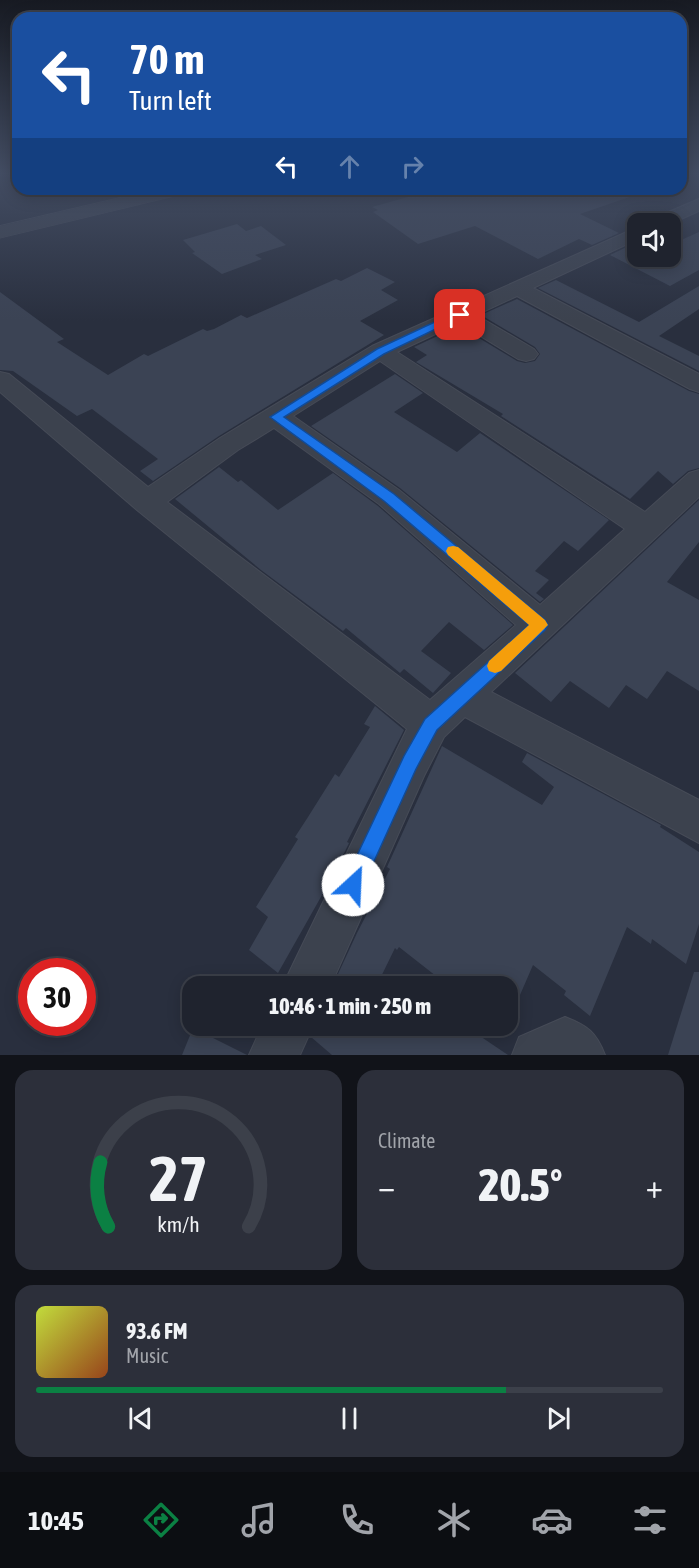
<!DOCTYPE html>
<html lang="en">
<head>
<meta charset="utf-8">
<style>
  body { margin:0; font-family:"Asap Condensed",sans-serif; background:#2c2f3a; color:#f1f3f6; height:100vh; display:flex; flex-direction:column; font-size:22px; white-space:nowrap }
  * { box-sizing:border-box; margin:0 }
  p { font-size:20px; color:#a1a4aa }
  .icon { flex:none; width:33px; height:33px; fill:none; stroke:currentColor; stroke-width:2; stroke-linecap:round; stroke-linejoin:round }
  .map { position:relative; height:1055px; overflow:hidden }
  .sheet { display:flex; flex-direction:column; gap:15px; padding:15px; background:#111319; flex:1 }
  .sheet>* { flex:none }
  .guide { position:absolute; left:12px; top:12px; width:675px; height:183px; border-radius:18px; box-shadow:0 3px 15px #0003,0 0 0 2px #3c404a; background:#1a4fa0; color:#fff; overflow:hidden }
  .buttons { position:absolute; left:627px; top:213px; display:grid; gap:12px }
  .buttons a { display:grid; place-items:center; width:54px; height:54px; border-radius:12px; background:#1f232e; box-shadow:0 3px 15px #0003,0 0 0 2px #3c404a; font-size:30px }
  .speed { position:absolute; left:18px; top:958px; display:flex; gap:12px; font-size:30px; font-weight:700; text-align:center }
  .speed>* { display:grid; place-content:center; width:78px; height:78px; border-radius:50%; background:#1f232e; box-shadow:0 3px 15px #0003,0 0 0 2px #3c404a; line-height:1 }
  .speed .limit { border:9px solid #d22; background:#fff; color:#111 }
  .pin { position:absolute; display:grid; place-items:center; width:51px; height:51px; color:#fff; margin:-26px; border-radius:12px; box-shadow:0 3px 9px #0006 }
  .me { position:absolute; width:66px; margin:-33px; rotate:25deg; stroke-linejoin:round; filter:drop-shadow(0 0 4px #0008) }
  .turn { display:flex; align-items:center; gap:21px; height:126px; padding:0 18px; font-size:27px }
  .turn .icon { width:78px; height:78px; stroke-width:2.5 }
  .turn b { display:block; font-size:42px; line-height:51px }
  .lanes { display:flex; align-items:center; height:57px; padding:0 18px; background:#0003; justify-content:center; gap:30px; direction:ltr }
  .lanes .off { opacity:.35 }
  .big { font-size:45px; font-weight:800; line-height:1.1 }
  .sheet .tile { flex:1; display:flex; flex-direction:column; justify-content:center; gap:9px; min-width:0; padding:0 21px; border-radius:18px; background:#2c2f3a }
  .sheet .dial { align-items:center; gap:0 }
  .dial svg { height:156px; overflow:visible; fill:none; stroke:#3c404a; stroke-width:7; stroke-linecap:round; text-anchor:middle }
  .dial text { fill:#f1f3f6; stroke:none }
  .song { display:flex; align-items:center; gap:18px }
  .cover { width:72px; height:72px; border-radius:9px; background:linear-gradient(135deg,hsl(70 70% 55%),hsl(20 70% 35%)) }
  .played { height:6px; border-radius:3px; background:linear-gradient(90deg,#0b8043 75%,#3c404a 75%) }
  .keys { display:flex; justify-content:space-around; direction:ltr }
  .heat { display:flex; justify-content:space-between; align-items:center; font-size:33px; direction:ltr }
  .sheet .tiles { flex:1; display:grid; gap:15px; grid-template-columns:1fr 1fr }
  .tile:last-child { grid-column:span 2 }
  .trip { position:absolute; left:182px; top:976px; width:336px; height:60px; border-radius:18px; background:#1f232e; box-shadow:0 3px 15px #0003,0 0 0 2px #3c404a; font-weight:800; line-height:60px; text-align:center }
  .menu { display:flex; height:96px; justify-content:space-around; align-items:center; background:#0c0e12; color:#a1a4aa }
  .menu .icon { width:42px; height:42px }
  .menu .active { color:#0b8043 }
  .menu b { font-size:27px; color:#f1f3f6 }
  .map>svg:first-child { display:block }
  .building { fill:#3b4354 }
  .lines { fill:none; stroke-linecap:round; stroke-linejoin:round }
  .minor-casing { stroke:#464b57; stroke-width:2 }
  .tertiary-casing { stroke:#464b57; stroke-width:1 }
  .minor { fill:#3c424e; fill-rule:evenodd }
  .tertiary { fill:#3c424e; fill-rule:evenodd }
  .route { fill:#1a73e8; stroke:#114b97; stroke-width:1.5 }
  .slow { fill:#f59e0b }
</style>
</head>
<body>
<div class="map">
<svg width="699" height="1055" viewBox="0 0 699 1055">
  <rect width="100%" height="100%" fill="#292f3e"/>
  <g class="building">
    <polygon points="396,189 643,189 644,192 580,214 619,233 592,245 579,239 538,259 475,226 418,244 373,212 378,210 372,207 408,197"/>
    <polygon points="237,224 246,231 261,226 286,245 255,255 262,259 222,274 192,253 195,252 183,240"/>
    <polygon points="699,232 699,270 670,286 610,255 637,242 638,256 670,258 670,245"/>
    <polygon points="367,268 395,282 381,290 398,300 360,321 384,335 219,436 153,481 140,471 158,459 92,409 77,416 13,371 0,370 0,292 64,339 57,342 108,375 144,354 148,356 203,329 207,331 214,329 241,315 247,318 336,279 341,281"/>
    <polygon points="556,280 639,322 699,286 699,309 659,336 699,356 699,371 538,288"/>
    <polygon points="517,299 689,391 699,394 699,468 688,471 673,484 658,471 630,499 501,416 503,414 416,362 427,355 414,347 459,326 517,361 525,363 535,361 540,354 535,347 481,315"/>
    <polygon points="395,374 423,393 394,412 457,452 480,433 609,520 578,551 564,541 535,571 549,580 536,593 544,599 540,602 400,488 311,426"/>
    <polygon points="219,467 238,482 241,480 278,510 333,473 378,506 513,625 484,650 449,622 421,651 451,673 433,693 404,669 400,673 346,628 343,631 261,570 175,499"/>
    <polygon points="699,500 699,542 667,582 699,600 699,691 667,671 647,699 626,685 609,708 570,681 551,702 515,673"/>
    <polygon points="375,706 404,730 347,842 349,843 335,872 278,973 249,950 268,917 256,907 298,839 295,837 308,817 335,774 339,777 370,727 364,724"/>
    <polygon points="442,746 542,805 554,787 522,762 527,753 661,825 660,827 699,852 699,924 686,964 652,939 651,944 627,927 590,1016 564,995 566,991 533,965 507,1025 507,987 450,987 399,947 397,950 395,948 376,987 332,987 357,933 390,869 387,867"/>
    <polygon points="694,972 699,972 699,1055 668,1055"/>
    <polygon points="315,1026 465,1026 508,1055 332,1055 311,1037"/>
    <polygon points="193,1028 247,1055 182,1055"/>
  </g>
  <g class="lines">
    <defs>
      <g id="minor">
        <polygon points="699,199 699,211 670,224 647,224 650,220"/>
        <path d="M638,227V239L533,288L699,374V392L690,389L517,296L476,315L534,349L538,354L534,359L526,361L518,359L459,323L397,352L645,512L689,473L699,470V497L491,692L699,800V843L465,717L444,737L424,776L330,987H282L407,729L137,510L0,392V372L9,374L148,487L220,438L372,346ZM380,361L625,529L540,605L399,490L293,416ZM274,428L379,504L516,625L430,700L167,502L238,450Z"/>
        <path d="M565,1017C588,1026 596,1032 605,1055H512L519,1037Z"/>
        <polygon points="262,1026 313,1026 300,1055 249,1055"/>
      </g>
      <polygon id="tertiary" points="157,189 190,189 187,193 0,238 0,226"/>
    </defs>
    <use href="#minor" class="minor-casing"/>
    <use href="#tertiary" class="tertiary-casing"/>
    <use href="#minor" class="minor"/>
    <use href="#tertiary" class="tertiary"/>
  </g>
  <linearGradient id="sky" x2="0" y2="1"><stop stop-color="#171a22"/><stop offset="0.54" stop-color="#434d63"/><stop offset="1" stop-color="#434d63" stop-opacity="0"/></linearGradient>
  <rect width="699" height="321" fill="url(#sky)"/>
  <polygon class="route" points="456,312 465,315 384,354 284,417 394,494 545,620 548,625 545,630 437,730 416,769 360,892 353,895 346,892 343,885 404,756 425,719 529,625 384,501 270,417 377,349"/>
  <polygon class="slow" points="453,546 458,547 545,620 548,625 501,671 495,673 489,671 487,666 489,661 529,625 448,555 446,551 448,547"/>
</svg>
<div class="buttons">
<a><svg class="icon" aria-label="sound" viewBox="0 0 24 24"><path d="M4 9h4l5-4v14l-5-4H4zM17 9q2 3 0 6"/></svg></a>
</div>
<div class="speed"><div class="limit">30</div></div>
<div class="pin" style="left:460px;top:315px;background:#d93025"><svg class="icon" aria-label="arrive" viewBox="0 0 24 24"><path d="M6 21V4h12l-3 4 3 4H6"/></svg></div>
<svg class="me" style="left:353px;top:885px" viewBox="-20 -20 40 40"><circle r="19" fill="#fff"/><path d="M0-13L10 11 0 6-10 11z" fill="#1a73e8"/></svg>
<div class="trip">10:46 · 1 min · 250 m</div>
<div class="guide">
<div class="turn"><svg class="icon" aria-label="left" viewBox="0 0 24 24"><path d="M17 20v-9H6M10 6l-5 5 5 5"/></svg><div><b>70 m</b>Turn left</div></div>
<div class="lanes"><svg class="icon" aria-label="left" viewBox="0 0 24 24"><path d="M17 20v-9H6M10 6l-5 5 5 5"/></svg><svg class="icon off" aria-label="ahead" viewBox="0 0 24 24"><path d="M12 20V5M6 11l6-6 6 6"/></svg><svg class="icon off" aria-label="right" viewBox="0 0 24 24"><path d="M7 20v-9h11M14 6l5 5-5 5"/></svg></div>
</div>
</div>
<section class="sheet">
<div class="tiles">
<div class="tile dial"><svg viewBox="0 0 100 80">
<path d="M14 69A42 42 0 1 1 86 69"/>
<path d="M14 69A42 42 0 0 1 10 36" stroke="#0b8043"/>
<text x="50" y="56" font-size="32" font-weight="700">27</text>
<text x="50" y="72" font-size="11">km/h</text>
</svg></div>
<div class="tile"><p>Climate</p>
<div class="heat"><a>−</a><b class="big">20.5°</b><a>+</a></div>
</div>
<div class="tile">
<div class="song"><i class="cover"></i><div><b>93.6 FM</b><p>Music</p></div></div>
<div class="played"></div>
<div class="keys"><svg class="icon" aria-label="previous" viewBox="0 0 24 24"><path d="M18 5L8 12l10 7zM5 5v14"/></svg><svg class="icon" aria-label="pause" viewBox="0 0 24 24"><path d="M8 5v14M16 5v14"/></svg><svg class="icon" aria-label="next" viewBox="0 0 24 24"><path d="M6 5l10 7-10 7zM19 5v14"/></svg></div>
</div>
</div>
</section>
<nav class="menu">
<b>10:45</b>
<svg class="icon active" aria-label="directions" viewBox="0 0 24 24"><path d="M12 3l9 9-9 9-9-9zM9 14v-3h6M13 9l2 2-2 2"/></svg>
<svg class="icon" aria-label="music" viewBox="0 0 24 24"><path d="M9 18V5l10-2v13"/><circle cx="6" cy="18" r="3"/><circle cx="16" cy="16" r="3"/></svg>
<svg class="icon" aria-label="phone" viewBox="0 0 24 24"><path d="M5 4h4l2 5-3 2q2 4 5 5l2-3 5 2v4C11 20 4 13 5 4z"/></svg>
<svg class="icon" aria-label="climate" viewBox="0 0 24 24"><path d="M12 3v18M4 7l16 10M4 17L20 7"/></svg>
<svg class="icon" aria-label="car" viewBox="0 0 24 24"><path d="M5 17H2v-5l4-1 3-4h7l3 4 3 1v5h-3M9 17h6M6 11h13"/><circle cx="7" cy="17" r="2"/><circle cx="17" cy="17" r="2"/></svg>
<svg class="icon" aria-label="filters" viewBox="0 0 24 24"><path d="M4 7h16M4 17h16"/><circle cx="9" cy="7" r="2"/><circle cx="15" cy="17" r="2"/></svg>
</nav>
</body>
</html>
